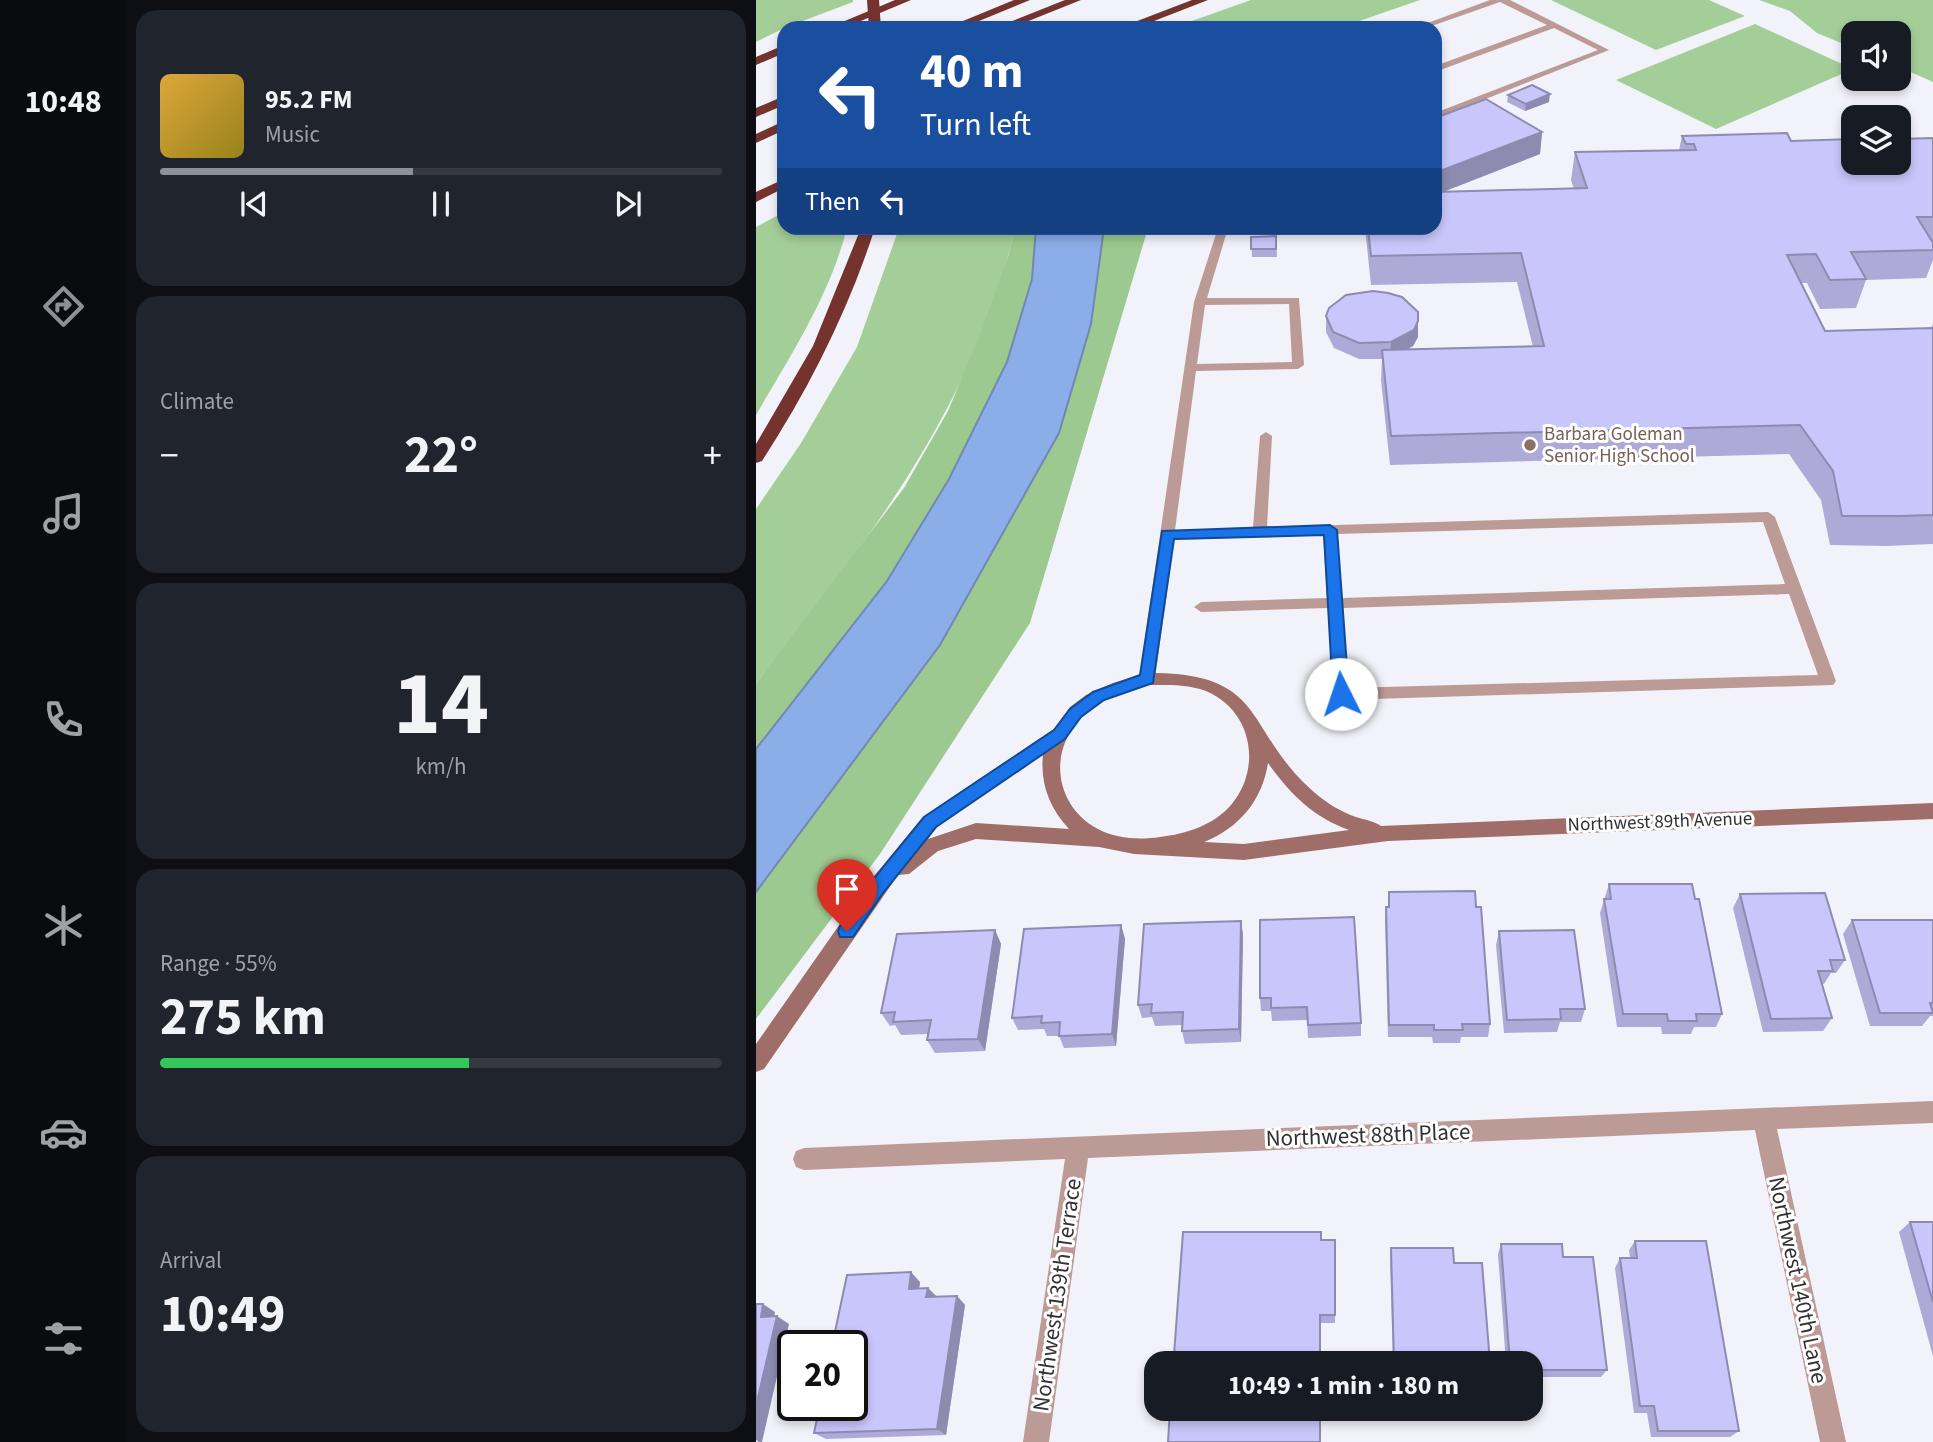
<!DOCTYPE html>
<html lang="en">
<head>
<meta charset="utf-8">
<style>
  body { margin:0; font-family:"Source Sans 3",sans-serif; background:#20242c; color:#f1f3f6; height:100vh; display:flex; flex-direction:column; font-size:26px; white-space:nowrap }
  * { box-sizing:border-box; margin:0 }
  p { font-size:23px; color:#9ea1a6 }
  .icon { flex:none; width:38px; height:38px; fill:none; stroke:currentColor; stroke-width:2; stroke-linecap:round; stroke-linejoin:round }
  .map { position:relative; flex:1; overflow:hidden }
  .panel { display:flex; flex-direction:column; gap:10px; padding:10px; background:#0d0f14; width:630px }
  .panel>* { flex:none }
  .banner { position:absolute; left:21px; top:21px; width:665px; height:214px; border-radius:21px; box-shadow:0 4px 10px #0003; background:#1a4fa0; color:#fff; overflow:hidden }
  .tools { position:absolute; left:1085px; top:21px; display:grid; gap:14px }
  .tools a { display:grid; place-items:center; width:70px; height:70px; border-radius:14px; background:#171b24; box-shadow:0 4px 10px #0003; font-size:35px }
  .speed { position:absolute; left:21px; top:1330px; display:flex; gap:14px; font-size:35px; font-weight:700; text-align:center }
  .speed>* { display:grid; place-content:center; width:91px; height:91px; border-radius:50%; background:#171b24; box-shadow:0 4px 10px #0003; line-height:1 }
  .speed .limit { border:4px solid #111; border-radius:10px; background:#fff; color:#111 }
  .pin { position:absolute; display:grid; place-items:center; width:60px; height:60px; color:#fff; margin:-72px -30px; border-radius:50% 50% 50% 0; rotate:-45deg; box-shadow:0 0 7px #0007 }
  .pin .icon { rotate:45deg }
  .me { position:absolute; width:77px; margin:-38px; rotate:356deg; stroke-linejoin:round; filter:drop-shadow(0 0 5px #0008) }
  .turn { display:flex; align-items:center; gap:24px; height:147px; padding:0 28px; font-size:32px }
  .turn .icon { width:91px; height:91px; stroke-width:2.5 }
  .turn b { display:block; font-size:49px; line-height:60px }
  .then { display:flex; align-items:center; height:66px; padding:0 28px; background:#0003; gap:14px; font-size:26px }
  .big { font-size:52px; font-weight:700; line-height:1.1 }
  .panel .tile { flex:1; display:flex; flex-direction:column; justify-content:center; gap:10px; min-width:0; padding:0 24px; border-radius:21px; background:#20242c }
  .panel .dial { align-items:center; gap:0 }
  .dial b { font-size:91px; line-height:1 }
  .song { display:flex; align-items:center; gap:21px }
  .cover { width:84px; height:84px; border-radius:10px; background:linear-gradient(135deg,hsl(40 70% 55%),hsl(50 70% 35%)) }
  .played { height:7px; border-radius:4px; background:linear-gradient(90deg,#8c9099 45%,#363941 45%) }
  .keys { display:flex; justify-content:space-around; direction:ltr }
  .heat { display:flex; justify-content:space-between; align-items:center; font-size:38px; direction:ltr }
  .charge { height:10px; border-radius:5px; background:linear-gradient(90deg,#34c759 55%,#363941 0) }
  .trip { position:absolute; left:388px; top:1351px; width:399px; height:70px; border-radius:21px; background:#171b24; box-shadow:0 4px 10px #0003; font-weight:700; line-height:70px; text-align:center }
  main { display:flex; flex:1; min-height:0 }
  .dock { display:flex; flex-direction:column; width:126px; justify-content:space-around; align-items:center; background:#090b0e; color:#9ea1a6 }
  .dock .icon { width:49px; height:49px }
  .dock .active { color:#8c9099 }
  .dock b { font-size:32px; color:#f1f3f6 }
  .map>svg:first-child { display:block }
  .green { fill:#a4ce98 }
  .forest { fill:#9cc98f }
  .water { fill:#8bade8; stroke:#7088b2; stroke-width:2 }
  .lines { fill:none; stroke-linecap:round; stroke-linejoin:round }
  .lane { fill:#bc9a95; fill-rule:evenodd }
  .street { fill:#bc9a95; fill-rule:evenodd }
  .secondary { fill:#9f6e68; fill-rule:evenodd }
  .highway { fill:#75332d; fill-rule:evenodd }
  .highway-bridge { stroke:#75332d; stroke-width:12 }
  .wall { fill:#adaad8 }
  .shaded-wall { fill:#8d8bb0 }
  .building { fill:#c9c6fb; stroke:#8d8bb0; stroke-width:2 }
  .route { fill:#1a73e8; stroke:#114b97; stroke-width:2 }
  .education-dot { fill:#8d6e63; stroke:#fff; stroke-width:2.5 }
  .labels { text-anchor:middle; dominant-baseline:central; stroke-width:6; stroke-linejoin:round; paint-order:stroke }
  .education-label { font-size:19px; fill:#785e54; stroke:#fff; text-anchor:start }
  .street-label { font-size:19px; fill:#323235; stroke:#fff }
  .near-street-label { font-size:23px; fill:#323235; stroke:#fff }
</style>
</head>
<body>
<main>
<nav class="dock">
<b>10:48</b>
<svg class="icon active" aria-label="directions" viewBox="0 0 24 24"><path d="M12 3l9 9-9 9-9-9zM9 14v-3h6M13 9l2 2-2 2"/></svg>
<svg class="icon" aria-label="music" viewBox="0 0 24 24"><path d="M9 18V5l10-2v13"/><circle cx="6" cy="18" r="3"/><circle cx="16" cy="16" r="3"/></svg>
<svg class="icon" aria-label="phone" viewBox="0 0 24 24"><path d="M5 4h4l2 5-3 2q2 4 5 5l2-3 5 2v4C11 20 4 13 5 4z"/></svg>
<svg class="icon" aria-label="climate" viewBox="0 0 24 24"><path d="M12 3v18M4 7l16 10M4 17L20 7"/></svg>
<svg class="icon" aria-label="car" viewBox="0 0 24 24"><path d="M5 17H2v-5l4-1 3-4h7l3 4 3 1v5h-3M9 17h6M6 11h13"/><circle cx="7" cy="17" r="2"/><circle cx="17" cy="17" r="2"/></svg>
<svg class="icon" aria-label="filters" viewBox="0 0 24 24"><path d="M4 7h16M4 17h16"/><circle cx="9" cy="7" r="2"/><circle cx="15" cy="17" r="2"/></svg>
</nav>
<section class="panel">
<div class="tile">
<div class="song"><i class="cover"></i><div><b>95.2 FM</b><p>Music</p></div></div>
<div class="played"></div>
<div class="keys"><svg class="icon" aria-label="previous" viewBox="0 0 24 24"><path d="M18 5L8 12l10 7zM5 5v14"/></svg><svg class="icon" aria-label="pause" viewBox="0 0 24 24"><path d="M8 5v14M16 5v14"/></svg><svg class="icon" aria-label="next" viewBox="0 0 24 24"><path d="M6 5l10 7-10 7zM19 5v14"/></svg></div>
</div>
<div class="tile"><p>Climate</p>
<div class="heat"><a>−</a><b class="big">22°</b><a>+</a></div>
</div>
<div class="tile dial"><b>14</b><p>km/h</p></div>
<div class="tile"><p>Range · 55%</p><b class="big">275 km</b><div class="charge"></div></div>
<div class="tile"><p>Arrival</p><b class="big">10:49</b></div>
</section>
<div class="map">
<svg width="1177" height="1442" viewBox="0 0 1177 1442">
  <rect width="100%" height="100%" fill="#f2f3fa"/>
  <g class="green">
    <polygon points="0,0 97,0 97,2 28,28 0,42"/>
    <polygon points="495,0 664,0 583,28 416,28"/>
    <polygon points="795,0 953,0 989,16 900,50"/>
    <polygon points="1003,0 1177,0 1177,82 1143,67 1143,33 1097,33 1097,48 1061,33 1034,11"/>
    <polygon points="999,24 1097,69 960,129 860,80"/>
    <path d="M28,212V228H91C74,295 35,355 0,415V227Z"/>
    <path d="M143,228H259C220,404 109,545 0,684V509L45,443L101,347Z"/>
  </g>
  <g class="forest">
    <polygon points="259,228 280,228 276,279 251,362 193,479 131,581 0,749 0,684 148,488 192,411 225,332 252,257"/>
    <polygon points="348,228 392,228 274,623 124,854 0,1019 0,892 184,645 303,433 335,324"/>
  </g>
  <polygon class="water" points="280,228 348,228 335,324 303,433 184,645 0,892 0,749 131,581 193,479 251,362 276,279"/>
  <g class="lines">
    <g class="lane">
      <polygon points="734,0 754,0 853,50 679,119 679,113 842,50 798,28 679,72 679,66 791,25 744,2 670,28 658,28"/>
      <path d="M462,228H472L451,298H543L548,365L542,369L440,371L419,530L497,528L504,436L510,432L516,436L511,527L1012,512L1019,517L1080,681L1077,685L585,700L577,694L572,608L445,612L438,607L445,602L571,598L567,535L418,540L399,679L391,685L386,683L383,679L438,302ZM533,304L536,362L441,364L449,305ZM1007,522L1029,584L586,598L581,534ZM1033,594L1062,675L592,688L587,608Z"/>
    </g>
    <polygon class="street" points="1177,1101 1177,1123 1021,1129 1090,1442 1064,1442 999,1130 332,1158 293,1442 267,1442 309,1159 48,1170 40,1167 37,1159 40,1151 48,1148"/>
    <path class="secondary" d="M391,673C514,672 486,730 559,793C571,803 585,812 600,817C609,820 618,821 625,826L1177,803V819L632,841L488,860L378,854L343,847L220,839L182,851L153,874L142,875L8,1069L0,1072V1044L114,881L167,817L298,729L314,707L330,695L357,683ZM391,685C408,685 427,684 444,689C495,705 508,766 475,805C458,825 430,834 404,837C384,840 361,839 342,829C300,807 291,753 325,718C342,700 368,691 391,685ZM287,754C284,784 293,807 313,829L220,823L172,839L181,827ZM512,763C534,794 557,817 593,830L488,844L448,842C483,828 506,801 512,763Z"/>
    <g class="highway">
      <polygon points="139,0 155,0 88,28 72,28"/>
      <polygon points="258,0 274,0 206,28 190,28"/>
      <polygon points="309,0 325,0 255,28 239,28"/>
      <polygon points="436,0 452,0 380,28 363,28"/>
      <polygon points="28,45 28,53 0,65 0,57"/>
      <polygon points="28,96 28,105 0,117 0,108"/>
      <polygon points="28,121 28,130 0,143 0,134"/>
      <polygon points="28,179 28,188 0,202 0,192"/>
      <path d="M105,228H119C92,311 54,387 6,461L0,463V444L57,346Z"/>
    </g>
    <polyline class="highway-bridge" points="117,0 119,28"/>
  </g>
  <g class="wall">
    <polygon points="752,95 793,102 769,111 751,102"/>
    <polygon points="679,118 786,132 784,154 687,192 818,189 815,180 819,152 923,150 926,136 1035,141 1177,138 1177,260 1170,278 1110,280 1100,308 1064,309 1051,283 1045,283 1069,331 1175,328 1177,324 1177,544 1130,546 1074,545 1065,500 1033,454 634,465 625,380 626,359 603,359 578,348 570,332 570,316 662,321 662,337 657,346 650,350 777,347 761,282 615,285 609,228 679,228"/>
    <polygon points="520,236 521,257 496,257 495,237"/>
    <polygon points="853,884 966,1014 960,1027 938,1027 935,1034 906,1034 905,1027 861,1027 844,913"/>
    <polygon points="633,892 720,907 734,1024 732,1037 705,1037 704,1043 677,1043 676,1037 632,1037 629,921 630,907 632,907"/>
    <polygon points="984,894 1089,960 1080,973 1075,973 1068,984 1066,984 1076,1018 1067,1031 1007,1032 977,908"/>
    <polygon points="504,920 605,1023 605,1036 552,1038 551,1020 516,1021 515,1011 505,1011 504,998"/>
    <polygon points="1096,920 1177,920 1177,1016 1174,1016 1166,1026 1114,1026 1087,934"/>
    <polygon points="485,921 487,935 485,1042 429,1044 426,1031 426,1025 399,1026 396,1017 386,1018 382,1005"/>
    <polygon points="365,925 369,939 360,1046 308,1048 303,1036 291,1036 288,1029 262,1030 256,1018"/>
    <polygon points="239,930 245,944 229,1051 179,1053 171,1040 172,1034 145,1035 139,1025 134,1026 125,1013"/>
    <polygon points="743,931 829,1009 825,1022 804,1022 801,1032 748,1033 740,945"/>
    <polygon points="1154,1222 1177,1222 1177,1356 1143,1232"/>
    <polygon points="565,1240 579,1240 579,1323 565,1323 564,1362 421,1363 418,1355"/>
    <polygon points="879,1241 983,1431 974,1437 895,1437 891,1413 878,1413 859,1268 864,1258 874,1258 873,1250"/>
    <polygon points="745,1244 807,1257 851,1370 845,1377 775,1377 775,1363 750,1363 742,1254"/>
    <polygon points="635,1248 698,1263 734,1363 637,1363 634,1258"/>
    <polygon points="164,1282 163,1288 172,1288 181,1297 201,1296 209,1305 190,1435 70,1439 58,1433"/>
  </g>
  <g class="shaded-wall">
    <polygon points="794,94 793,102 769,111 770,104"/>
    <polygon points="786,132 784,154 679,195 679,173"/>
    <polygon points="662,321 662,337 657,346 634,358 635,342"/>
    <polygon points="485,921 487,935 485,1042 483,1029"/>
    <polygon points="365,925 369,939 360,1046 356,1034"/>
    <polygon points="239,930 245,944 229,1051 222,1039"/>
    <polygon points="155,1272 164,1282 162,1298 153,1289"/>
    <polygon points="172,1288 181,1297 170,1297"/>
    <polygon points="201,1296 209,1305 190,1435 181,1429"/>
    <polygon points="7,1304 19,1312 17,1325 5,1317"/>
    <polygon points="21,1316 33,1324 6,1442 3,1442 0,1440 0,1406"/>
  </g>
  <g class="building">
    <polygon points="776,85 794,94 770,104 752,95"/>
    <polygon points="730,99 786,132 679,173 679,118"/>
    <polygon points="1031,133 1035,141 1097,139 1097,163 1143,163 1143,139 1177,138 1177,217 1161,217 1177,243 1177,250 1095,252 1110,279 1074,280 1060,254 1031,255 1069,331 1177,328 1177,515 1143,516 1086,516 1077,471 1044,425 635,436 626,350 788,346 765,253 615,256 612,228 679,228 679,192 831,188 819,152 940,150 938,144 930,144 926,136"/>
    <polygon points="520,236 520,249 495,249 495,237"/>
    <polygon points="617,291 632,293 646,297 662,312 662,321 658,330 635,342 603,343 577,332 570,316 573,308 590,295"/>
    <polygon points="853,884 936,884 939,899 943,899 966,1014 940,1014 941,1021 912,1021 911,1014 867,1014 848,899 855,899"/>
    <polygon points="719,891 720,907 725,907 734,1024 706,1024 707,1030 678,1030 678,1025 633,1025 630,907 633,907 633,892"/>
    <polygon points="1069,893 1089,960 1074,960 1077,971 1062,971 1076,1018 1015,1019 984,894"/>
    <polygon points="598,917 605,1023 552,1025 551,1007 515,1008 515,998 504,998 504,920"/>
    <polygon points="1096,920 1177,920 1177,1003 1174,1003 1177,1013 1124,1013"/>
    <polygon points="485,921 483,1029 426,1031 427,1012 395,1013 396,1004 382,1005 388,924"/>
    <polygon points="365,925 356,1034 303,1036 304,1022 285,1023 286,1016 256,1018 268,929"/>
    <polygon points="239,930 222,1039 171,1040 175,1020 137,1022 139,1012 125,1013 141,934"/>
    <polygon points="818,930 829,1009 804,1009 805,1019 751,1020 743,931"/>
    <polygon points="1154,1222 1177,1222 1177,1302"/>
    <polygon points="427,1232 565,1232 565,1240 579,1240 579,1315 564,1315 564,1354 418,1355"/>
    <polygon points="879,1241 950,1241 983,1431 902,1431 898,1406 884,1406 864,1258 881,1258"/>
    <polygon points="745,1244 806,1244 807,1257 837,1257 851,1370 775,1370 775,1363 754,1363"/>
    <polygon points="635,1248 697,1248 698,1263 726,1263 734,1363 638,1363"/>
    <polygon points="155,1272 153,1289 172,1288 170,1297 201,1296 181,1429 58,1433 64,1405 96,1405 96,1346 76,1346 91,1275"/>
    <polygon points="0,1304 7,1304 5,1317 21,1316 0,1406"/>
    <polygon points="414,1409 564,1409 564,1442 412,1442"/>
  </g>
  <polygon class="route" points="574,525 581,530 593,694 591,698 579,698 577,694 568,535 418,539 397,683 348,700 325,717 309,739 180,827 127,893 97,937 84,937 82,931 84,926 115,882 168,817 298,730 314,709 337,692 384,675 406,531"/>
  <circle class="education-dot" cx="774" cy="445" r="7"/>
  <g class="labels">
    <g class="education-label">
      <text x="788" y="434">Barbara Goleman<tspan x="788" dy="22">Senior High School</tspan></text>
    </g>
    <g class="street-label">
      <text transform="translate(904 822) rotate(-2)">Northwest 89th Avenue</text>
    </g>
    <g class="near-street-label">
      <text transform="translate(612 1135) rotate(-2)">Northwest 88th Place</text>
      <text transform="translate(1042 1280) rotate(78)">Northwest 140th Lane</text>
      <text transform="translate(301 1295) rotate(-82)">Northwest 139th Terrace</text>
    </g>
  </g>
</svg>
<div class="tools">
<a><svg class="icon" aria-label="sound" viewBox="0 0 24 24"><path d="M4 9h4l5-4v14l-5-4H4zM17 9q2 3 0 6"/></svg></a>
<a><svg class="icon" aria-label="layers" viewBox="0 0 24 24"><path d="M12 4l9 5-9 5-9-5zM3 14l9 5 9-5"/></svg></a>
</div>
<div class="speed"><div class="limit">20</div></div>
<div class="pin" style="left:91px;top:931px;background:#d93025"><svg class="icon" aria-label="arrive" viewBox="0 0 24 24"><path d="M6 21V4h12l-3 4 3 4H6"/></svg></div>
<svg class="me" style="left:585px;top:694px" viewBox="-20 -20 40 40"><circle r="19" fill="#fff"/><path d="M0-13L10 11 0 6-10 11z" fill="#1a73e8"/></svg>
<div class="trip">10:49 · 1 min · 180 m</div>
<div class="banner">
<div class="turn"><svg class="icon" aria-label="left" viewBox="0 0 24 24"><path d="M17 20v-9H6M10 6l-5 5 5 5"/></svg><div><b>40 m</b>Turn left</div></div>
<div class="then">Then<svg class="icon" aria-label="left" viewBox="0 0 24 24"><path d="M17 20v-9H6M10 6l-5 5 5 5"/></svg></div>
</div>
</div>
</main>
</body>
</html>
